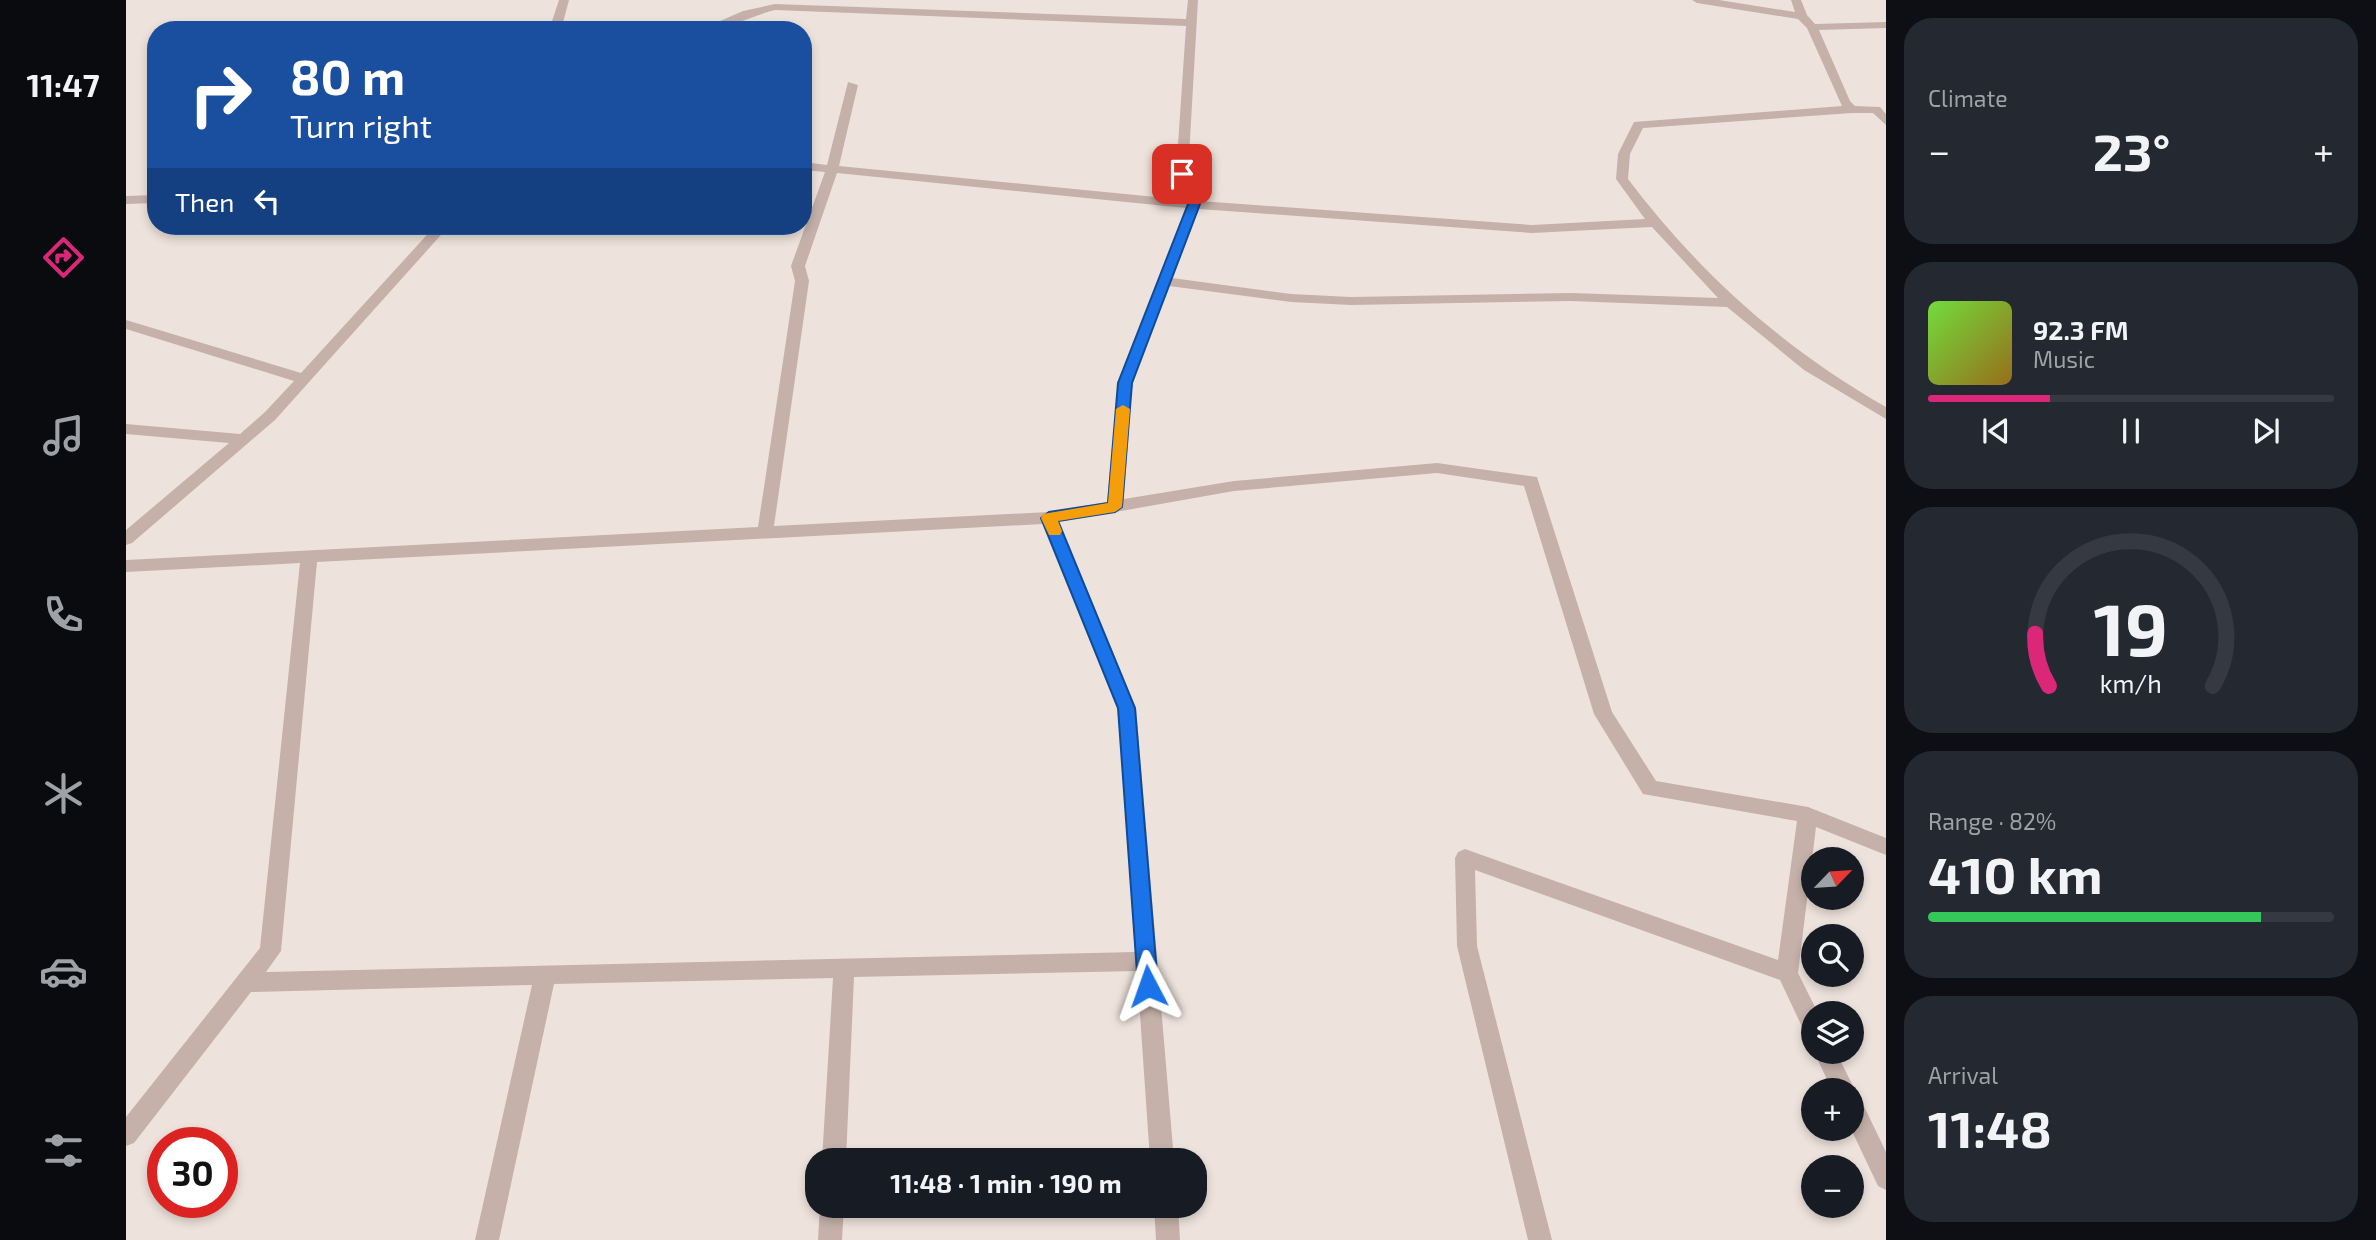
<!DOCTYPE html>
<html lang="en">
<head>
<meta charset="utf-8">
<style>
  body { margin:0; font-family:"Exo 2",sans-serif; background:#242831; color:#f1f3f6; height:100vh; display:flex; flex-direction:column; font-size:26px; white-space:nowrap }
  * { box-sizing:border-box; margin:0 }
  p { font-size:23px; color:#9ea1a6 }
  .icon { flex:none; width:38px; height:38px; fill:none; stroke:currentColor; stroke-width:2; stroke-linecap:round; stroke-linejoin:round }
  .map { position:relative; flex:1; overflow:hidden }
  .side { display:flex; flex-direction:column; gap:18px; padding:18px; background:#0d0f14; width:490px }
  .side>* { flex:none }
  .guide { position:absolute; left:21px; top:21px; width:665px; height:214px; border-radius:28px; box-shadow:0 4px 10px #0003; background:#1a4fa0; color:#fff; overflow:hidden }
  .needle { width:46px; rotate:65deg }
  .buttons { position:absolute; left:1675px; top:847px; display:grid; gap:14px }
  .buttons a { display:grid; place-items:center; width:63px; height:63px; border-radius:50%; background:#171b24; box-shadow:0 4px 10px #0003; font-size:35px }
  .speed { position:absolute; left:21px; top:1127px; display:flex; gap:14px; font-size:35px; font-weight:700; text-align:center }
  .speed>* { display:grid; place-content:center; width:91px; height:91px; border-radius:50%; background:#171b24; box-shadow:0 4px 10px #0003; line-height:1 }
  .speed .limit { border:10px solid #d22; background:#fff; color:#111 }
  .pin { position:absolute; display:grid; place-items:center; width:60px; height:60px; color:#fff; margin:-30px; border-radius:14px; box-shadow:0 4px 10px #0006 }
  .me { position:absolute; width:77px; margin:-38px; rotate:356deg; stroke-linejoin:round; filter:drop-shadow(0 0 5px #0008) }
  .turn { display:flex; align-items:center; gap:24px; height:147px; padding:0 28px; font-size:32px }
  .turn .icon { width:91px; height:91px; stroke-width:2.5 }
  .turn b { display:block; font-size:49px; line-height:60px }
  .then { display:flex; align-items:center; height:66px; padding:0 28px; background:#0003; gap:14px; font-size:26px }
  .big { font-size:52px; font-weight:700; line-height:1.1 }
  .side .card { flex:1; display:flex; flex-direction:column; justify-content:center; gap:10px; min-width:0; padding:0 24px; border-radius:28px; background:#242831 }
  .side .dial { align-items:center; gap:0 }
  .dial svg { height:182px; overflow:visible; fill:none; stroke:#363941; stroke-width:7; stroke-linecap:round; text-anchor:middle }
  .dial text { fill:#f1f3f6; stroke:none }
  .song { display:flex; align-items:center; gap:21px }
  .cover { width:84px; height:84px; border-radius:10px; background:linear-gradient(135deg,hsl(100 70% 55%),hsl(40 70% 35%)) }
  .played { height:7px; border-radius:4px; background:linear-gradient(90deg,#db2777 30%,#363941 30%) }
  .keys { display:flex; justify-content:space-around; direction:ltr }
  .heat { display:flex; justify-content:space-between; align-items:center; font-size:38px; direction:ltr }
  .charge { height:10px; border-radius:5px; background:linear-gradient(90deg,#34c759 82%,#363941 0) }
  .trip { position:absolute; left:679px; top:1148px; width:402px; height:70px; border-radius:28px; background:#171b24; box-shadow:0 4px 10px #0003; font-weight:700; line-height:70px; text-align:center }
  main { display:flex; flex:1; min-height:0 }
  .tab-bar { display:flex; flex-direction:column; width:126px; justify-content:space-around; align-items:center; background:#090b0e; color:#9ea1a6 }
  .tab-bar .icon { width:49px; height:49px }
  .tab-bar .current { color:#db2777 }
  .tab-bar b { font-size:32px; color:#f1f3f6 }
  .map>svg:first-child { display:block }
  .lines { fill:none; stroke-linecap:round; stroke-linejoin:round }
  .street { fill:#c5b1aa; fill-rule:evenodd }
  .route { fill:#1a73e8; stroke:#114b97; stroke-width:2 }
  .slow { fill:#f59e0b }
</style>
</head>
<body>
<main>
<nav class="tab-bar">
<b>11:47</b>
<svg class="icon current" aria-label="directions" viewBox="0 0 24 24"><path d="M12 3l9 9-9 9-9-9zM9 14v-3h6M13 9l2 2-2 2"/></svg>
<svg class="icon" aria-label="music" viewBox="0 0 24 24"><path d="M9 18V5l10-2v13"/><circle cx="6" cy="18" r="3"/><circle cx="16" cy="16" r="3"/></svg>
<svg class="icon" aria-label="phone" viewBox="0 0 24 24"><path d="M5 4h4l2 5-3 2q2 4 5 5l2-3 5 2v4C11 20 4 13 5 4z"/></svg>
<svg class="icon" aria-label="climate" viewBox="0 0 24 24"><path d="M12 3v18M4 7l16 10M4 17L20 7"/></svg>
<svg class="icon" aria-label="car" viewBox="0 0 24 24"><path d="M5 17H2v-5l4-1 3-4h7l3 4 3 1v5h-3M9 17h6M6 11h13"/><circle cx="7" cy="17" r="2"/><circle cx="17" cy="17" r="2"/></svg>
<svg class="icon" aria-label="filters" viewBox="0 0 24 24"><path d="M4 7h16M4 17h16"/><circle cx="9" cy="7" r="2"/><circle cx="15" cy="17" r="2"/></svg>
</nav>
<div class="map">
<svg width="1760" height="1240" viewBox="0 0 1760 1240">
  <rect width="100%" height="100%" fill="#eee3dc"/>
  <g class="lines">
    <g class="street">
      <polygon points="433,0 443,0 435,30 423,30"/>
      <path d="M1062,0H1072L1062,174L1074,201L1406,225L1519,219L1490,179L1492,154L1508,122L1716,106L1681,28L1672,19L1571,3L1566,0H1593L1669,12L1665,0H1675L1681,15L1689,24L1760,22V28L1693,30L1724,101L1729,106L1754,107L1760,114V125L1747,113H1726L1517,128L1504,154L1502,179C1574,274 1657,348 1760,407V419L1678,370L1601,307L1445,301L1225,305L1165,302L1043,286L1006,383L998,499L1108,481L1311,463L1411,477L1486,712L1530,781L1682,807L1760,838V855L1690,827L1672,973L1692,1013H1687V1036L1679,1033L1654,980L1349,870L1351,946L1426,1240H1402L1331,946L1329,858L1332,852L1339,849L1652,960L1671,821L1517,794L1468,714L1398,486L1311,473L1108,491L933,522L1010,708L1048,1160H1024L1011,971L728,977L720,1160H696L707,978L428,984L373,1240H349L406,985L125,992L8,1143L0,1146V1117L134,948L174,563L0,572V560L632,527L669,281L665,266L699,172L677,170V162L701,165L722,82L732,85L713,166L1060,200L1050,174L1060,26L649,10C624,16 601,30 577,30L578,28L617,11L649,4L1060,19ZM711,173L1060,208L992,383L981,502L923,512L648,526L683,281L679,266ZM1073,209L1406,233L1526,227L1592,298L1445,293L1225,297L1165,294L1046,278ZM917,524L992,708L1009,952L140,972L155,951L191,562Z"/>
      <polygon points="30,195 30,203 0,204 0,196"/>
      <polygon points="309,226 323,226 149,420 6,543 0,545 0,530 103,443 0,434 0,424 114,434 139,412 168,381 0,329 0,320 175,373"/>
      <polygon points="1688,1052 1710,1052 1729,1090 1727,1095 1734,1098 1760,1152 1760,1190 1752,1186 1725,1129 1726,1090 1706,1090"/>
      <polygon points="694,1206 718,1206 716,1240 692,1240"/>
      <polygon points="1028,1206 1052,1206 1054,1240 1030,1240"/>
    </g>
  </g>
  <polygon class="route" points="1052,172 1062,174 1074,204 1006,383 996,507 989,512 932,521 1009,708 1032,986 1029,992 1022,995 1015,992 1012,986 992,708 915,518 923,512 982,503 992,383 1062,204"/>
  <polygon class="slow" points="997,405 1004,409 996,507 989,512 932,521 936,531 934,535 923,535 915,518 917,514 982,503 990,409"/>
</svg>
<div class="buttons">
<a><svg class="needle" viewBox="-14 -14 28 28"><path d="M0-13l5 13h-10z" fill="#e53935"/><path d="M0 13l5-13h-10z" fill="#9ea1a6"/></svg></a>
<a><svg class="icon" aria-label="search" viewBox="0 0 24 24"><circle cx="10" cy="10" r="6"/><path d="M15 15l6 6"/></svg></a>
<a><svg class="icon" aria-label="layers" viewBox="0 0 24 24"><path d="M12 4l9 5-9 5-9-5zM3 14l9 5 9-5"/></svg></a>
<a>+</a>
<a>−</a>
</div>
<div class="speed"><div class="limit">30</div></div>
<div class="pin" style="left:1056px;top:174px;background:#d93025"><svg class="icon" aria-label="arrive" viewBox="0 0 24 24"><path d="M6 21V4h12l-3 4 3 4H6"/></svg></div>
<svg class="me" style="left:1022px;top:986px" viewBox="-20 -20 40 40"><path d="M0-17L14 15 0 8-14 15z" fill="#1a73e8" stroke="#fff" stroke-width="4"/></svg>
<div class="trip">11:48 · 1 min · 190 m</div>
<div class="guide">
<div class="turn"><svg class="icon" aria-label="right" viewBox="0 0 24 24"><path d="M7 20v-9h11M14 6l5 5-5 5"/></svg><div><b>80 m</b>Turn right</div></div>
<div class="then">Then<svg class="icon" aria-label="left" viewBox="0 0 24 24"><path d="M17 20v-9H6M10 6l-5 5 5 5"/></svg></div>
</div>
</div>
<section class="side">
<div class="card"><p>Climate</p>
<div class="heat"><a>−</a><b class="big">23°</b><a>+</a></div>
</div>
<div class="card">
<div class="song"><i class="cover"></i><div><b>92.3 FM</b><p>Music</p></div></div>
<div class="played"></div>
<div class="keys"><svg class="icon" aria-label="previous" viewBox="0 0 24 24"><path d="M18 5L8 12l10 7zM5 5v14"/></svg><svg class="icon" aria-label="pause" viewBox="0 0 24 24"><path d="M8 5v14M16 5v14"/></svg><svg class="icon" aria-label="next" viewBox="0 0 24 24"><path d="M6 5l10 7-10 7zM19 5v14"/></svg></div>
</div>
<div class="card dial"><svg viewBox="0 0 100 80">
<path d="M14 69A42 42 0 1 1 86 69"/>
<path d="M14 69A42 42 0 0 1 8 46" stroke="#db2777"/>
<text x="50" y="56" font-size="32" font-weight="700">19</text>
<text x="50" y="72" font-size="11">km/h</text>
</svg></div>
<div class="card"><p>Range · 82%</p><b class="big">410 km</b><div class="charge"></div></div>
<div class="card"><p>Arrival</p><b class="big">11:48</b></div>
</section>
</main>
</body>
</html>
